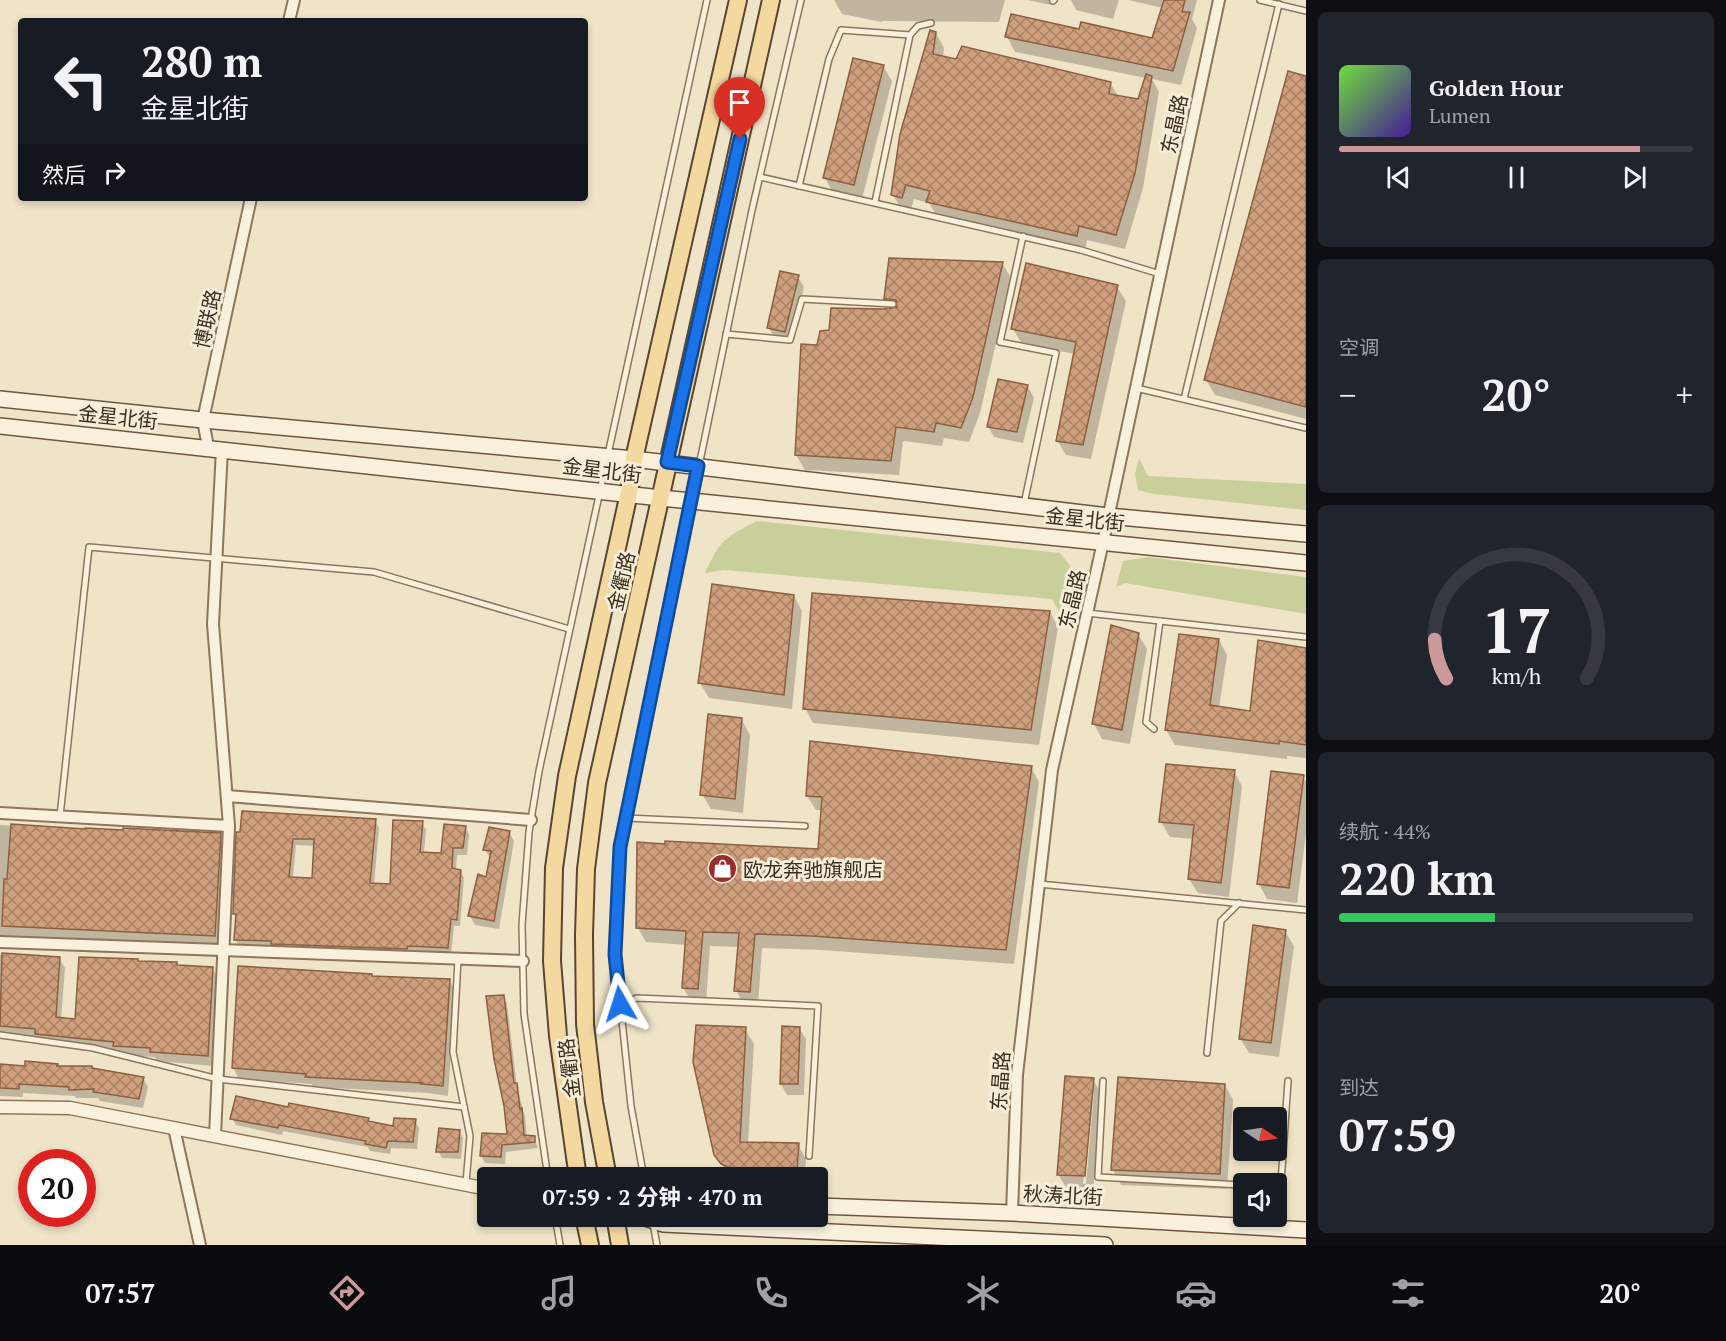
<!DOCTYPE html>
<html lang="zh">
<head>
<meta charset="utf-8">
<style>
  body { margin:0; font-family:"PT Serif","Noto Sans SC",serif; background:#20242c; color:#f1f3f6; height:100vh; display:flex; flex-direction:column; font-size:22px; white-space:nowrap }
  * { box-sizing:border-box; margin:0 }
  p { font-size:20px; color:#9ea1a6 }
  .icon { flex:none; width:33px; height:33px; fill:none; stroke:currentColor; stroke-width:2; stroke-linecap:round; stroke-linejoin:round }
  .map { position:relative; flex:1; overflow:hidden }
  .drawer { display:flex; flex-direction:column; gap:12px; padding:12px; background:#0d0f14; width:420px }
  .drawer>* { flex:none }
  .hud { position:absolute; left:18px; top:18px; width:570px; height:183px; border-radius:6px; box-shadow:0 3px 9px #0003; background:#171b24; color:#f1f3f6; overflow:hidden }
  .needle { width:39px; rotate:103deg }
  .controls { position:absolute; left:1233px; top:1107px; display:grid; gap:12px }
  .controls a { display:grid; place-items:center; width:54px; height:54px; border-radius:6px; background:#171b24; box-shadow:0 3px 9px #0003; font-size:30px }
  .speed { position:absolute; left:18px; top:1149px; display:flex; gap:12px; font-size:30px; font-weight:700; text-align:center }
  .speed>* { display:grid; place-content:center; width:78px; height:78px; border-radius:50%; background:#171b24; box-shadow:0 3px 9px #0003; line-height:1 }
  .speed .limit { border:9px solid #d22; background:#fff; color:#111 }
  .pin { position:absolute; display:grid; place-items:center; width:51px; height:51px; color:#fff; margin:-62px -26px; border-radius:50% 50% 50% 0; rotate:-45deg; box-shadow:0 0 6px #0007 }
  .pin .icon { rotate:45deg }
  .me { position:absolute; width:66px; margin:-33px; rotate:354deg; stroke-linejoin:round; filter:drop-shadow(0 0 4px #0008) }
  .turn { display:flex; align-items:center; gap:21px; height:126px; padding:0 24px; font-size:27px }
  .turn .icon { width:78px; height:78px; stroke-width:2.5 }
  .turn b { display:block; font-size:42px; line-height:51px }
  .then { display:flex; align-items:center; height:57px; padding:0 24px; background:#0003; gap:12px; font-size:22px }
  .big { font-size:45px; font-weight:700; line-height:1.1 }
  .drawer .widget { flex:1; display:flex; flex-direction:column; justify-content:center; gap:9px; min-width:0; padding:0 21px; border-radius:9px; background:#20242c }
  .drawer .dial { align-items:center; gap:0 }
  .dial svg { height:156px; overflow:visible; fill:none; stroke:#363941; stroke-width:7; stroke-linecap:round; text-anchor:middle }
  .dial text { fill:#f1f3f6; stroke:none }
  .song { display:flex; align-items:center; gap:18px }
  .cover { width:72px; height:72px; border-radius:9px; background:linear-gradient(135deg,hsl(100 70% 55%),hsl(260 70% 35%)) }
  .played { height:6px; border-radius:3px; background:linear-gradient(90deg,#cc999b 85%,#363941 85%) }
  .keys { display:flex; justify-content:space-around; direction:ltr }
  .heat { display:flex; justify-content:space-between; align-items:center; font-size:33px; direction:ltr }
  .charge { height:9px; border-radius:4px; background:linear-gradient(90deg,#34c759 44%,#363941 0) }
  .trip { position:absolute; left:477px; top:1167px; width:351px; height:60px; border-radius:6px; background:#171b24; box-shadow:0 3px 9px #0003; font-weight:700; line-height:60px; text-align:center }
  .dock { display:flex; height:96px; justify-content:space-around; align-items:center; background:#090b0e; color:#9ea1a6 }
  .dock .icon { width:42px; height:42px }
  .dock .active { color:#cc999b }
  .dock b { font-size:27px; color:#f1f3f6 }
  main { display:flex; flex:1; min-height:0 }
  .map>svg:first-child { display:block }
  .green { fill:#c9cf9b }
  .shadow { fill:#0003; fill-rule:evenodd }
  .building { fill:url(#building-cross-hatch); stroke:#8d5f41; stroke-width:1.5; fill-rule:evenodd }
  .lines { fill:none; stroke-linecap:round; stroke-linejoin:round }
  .service-casing { stroke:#8d765c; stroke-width:8 }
  .minor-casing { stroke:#8d765c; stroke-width:14 }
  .tertiary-casing { stroke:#8d765c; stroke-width:15 }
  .secondary-casing { stroke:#6f573f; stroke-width:18 }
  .primary-casing { stroke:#5b4430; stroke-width:20 }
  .service { stroke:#faf1dc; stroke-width:5 }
  .minor { stroke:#faf1dc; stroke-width:10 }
  .tertiary { stroke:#faf1dc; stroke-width:12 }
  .secondary { stroke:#faf1dc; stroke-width:15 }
  .primary { stroke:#f3d9a0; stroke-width:16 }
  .route-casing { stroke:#114b97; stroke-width:15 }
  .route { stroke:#1a73e8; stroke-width:10 }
  .labels { text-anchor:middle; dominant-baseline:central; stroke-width:6; stroke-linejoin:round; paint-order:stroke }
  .street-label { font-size:20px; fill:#3d2e20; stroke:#f7eed8 }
  .poi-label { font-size:20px; fill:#3d2e20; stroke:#f7eed8; text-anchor:start }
</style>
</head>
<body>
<main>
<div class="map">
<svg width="1306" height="1245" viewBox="0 0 1306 1245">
  <defs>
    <pattern id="building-cross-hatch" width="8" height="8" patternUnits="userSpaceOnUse" patternTransform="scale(1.5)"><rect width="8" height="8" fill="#cf9f7d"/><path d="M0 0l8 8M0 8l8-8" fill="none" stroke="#a98266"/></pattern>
  </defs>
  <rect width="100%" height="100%" fill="#f0e4c8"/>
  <g class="green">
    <polygon points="1139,458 1148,476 1306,484 1306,510 1154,494 1138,490 1135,474"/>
    <path d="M757,521L1060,553L1071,567L1060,613L1052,599L724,570L705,573C721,539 724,538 757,521Z"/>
    <polygon points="1148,557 1306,577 1306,614 1125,583 1116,587 1123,561"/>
  </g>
  <g class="shadow">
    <polygon points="834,0 1005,0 999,22 882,21 881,22 842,14"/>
    <polygon points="1027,0 1052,0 1051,5"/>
    <polygon points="1071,0 1119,0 1113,19 1076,10"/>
    <polygon points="1128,0 1197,0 1192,19 1197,28 1181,85 1152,79 1159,92 1143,188 1125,249 1087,240 1085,250 937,216 929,203 914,199 910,212 902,210 893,195 936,33 944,48 943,57 1110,83 1119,97 1139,101 1146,78 1015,52 1007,37 1079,31 1153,40 1163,8"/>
    <polygon points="883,66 892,81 862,199 833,193 825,178"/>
    <polygon points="1289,73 1306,77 1306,419 1215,395 1206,380"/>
    <polygon points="1002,263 1011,278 980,413 969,442 944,438 942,446 903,441 899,475 805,470 796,455 818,347 892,309 886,298"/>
    <polygon points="798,277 804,287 791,343 775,339 769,328"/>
    <polygon points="1117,287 1126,301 1091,459 1066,455 1057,440 1075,354 1022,344 1013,329"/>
    <polygon points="1028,387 1034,398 1023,443 994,437 988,426"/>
    <polygon points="794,596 802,611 792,709 709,698 700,683"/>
    <polygon points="1050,612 1058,627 1039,745 813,723 805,708"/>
    <polygon points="1138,634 1147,649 1130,744 1102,739 1094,724"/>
    <polygon points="1219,640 1227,655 1219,708 1251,712 1259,642 1306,648 1306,758 1287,756 1287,759 1175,745 1166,730"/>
    <polygon points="742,720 750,735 743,813 711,809 702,794"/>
    <polygon points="1031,767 1039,782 1014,964 821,950 762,948 758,1006 744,1005 736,990 739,947 710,946 706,1003 692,1002 683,988 687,945 646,942 638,928 819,850 822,810 816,810 807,796"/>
    <polygon points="1234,771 1242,786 1229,897 1198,893 1189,879 1194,839 1170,837 1161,822"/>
    <polygon points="1303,777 1306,782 1306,834 1297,903 1267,899 1259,884"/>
    <path d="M375,821L379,828L374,885L392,886L422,823L426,830L424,853L443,854L465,827L469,834L467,855H457L456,870L460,871L464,878L460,926H454L451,955L239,946L235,939L237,919L234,914L238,834ZM296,845L315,846L313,879L293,878Z"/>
    <polygon points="0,825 220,835 227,845 220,946 0,937"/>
    <polygon points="509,832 514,841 499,929 475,925 470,916 488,879 490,858 485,849"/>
    <polygon points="1285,931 1294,946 1279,1057 1249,1053 1240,1038"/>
    <polygon points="0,955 59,958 65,968 61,1019 76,1020 138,962 212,968 218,978 213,1066 157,1061 155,1057 121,1055 118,1051 42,1044 39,1038 3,1036 0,1031"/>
    <polygon points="449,980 455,991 448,1096 428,1093 313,1087 312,1084 239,1079 233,1068"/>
    <polygon points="503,997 507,1004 517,1087 525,1117 527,1137 534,1137 538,1148 506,1152 505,1164 485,1163 481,1156 484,1135 509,1136"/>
    <polygon points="799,1028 806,1039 804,1095 787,1095 781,1084"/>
    <polygon points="745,1029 754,1044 748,1144 798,1145 806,1159 805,1178 730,1178 715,1154"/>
    <polygon points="57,1065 58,1068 92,1070 143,1078 148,1087 143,1108 100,1101 98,1098 76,1098 75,1096 23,1093 23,1097 0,1096 0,1066 26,1068"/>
    <path d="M1093,1080L1102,1094L1093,1191L1067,1189L1058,1174ZM1091,1092H1094L1086,1184H1083Z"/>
    <polygon points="1225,1085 1233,1100 1227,1189 1121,1185 1113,1170"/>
    <polygon points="290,1109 368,1119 370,1123 395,1128 415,1121 419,1128 417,1149 391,1148 390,1154 370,1151 368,1147 283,1131 282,1135 236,1125 232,1118"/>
    <polygon points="459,1131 463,1138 461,1159 442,1158 438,1151"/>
  </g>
  <g class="building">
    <polygon points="1164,0 1185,0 1182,12 1190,12 1173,71 1005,37 1011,14 1079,29 1081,22 1152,38"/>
    <polygon points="930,30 936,32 933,54 956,59 962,46 1111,82 1109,94 1138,99 1146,74 1152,76 1135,173 1116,235 1079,226 1077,236 926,202 930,191 906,185 902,198 891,195 900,134"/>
    <polygon points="853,58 884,65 854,185 823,178"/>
    <polygon points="1288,71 1306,76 1306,407 1204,380"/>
    <polygon points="889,258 1003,262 973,397 961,428 936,423 934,432 896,427 891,461 795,455 801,344 817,345 820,331 829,330 831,308 883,309 897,307 896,300 884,299"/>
    <polygon points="1026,263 1118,285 1083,445 1056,441 1076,342 1011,329"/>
    <polygon points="780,271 799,275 785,332 767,328"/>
    <polygon points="998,379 1028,385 1017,432 987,427"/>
    <polygon points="712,584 794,595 784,695 698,683"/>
    <polygon points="812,593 1050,611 1031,730 803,709"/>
    <polygon points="1111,625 1139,633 1122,730 1092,724"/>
    <polygon points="1179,634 1219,639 1210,705 1250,711 1258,640 1306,648 1306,745 1279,741 1279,744 1165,730"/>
    <polygon points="708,714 742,718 735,799 700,795"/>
    <polygon points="810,741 1032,766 1006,950 812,936 755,934 750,992 734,991 739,933 703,932 698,989 682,988 686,931 636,928 637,842 665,844 665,841 818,849 822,797 806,796"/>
    <polygon points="1166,764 1235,770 1221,883 1188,879 1194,825 1159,822"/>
    <polygon points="1271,771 1304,775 1289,888 1257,884"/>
    <path d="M242,811L376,819L370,883L390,884L393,820L423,821L420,852L441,853L444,824L466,826L463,848H453L452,868L461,870L457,920L451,919L448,948L408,946L407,949L271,944V941L234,940L236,914H233L236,832H240ZM293,839H314L312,878L289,877Z"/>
    <polygon points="11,824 85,829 85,828 123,830 123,828 221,833 215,936 2,926 4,879 7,879"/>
    <polygon points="489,827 510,831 494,921 468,916 478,874 486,877 491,851 483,850"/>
    <polygon points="1253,925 1286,930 1271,1043 1239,1039"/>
    <polygon points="2,953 60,957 56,1017 75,1019 79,957 138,959 138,961 177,962 177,965 213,967 208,1056 150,1052 150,1048 113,1046 114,1042 35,1034 35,1029 0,1026"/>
    <polygon points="238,966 372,974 372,976 450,979 443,1086 421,1084 422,1083 305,1077 306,1074 232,1068"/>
    <polygon points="504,995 514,1083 517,1083 520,1109 522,1108 524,1135 535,1136 535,1142 502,1145 501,1157 480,1156 482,1133 507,1134 504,1106 494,1059 486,996"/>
    <polygon points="696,1025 746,1027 740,1142 799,1143 797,1170 730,1168 721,1164 714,1155 693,1062"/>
    <polygon points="782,1026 800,1027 798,1084 780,1084"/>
    <polygon points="25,1061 58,1064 57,1066 92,1066 92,1068 144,1077 139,1099 93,1092 94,1089 69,1090 69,1087 19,1084 19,1089 0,1088 0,1064 25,1066"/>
    <polygon points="1065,1076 1094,1078 1085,1176 1057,1175"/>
    <polygon points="1118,1077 1225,1084 1220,1174 1111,1170"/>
    <polygon points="236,1096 288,1107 289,1103 348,1114 369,1118 368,1121 393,1126 394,1118 416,1119 413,1142 388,1141 386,1148 365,1144 366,1141 279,1125 278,1128 230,1119"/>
    <polygon points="439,1128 460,1130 458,1152 436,1152"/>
  </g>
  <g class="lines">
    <defs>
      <g id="service">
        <polyline points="1260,0 1306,11"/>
        <polyline points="1053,1 1054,0"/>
        <polyline points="760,177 1081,250 1160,274"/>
        <polyline points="799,186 829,59 841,30 910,35"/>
        <polyline points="875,202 910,35 918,26 931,23"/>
        <polyline points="1023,236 1000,342 1056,353 1024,504"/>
        <polyline points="726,334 790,340 802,299 893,304"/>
        <polyline points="1136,388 1306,428"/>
        <polyline points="1184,399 1279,4"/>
        <polyline points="1087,613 1306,637"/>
        <polyline points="1154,729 1146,722 1160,621"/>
        <polyline points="60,816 89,547 374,572 569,629"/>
        <polyline points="626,818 805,826"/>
        <polyline points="1039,884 1306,910"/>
        <polyline points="458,959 453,1052 470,1136 466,1183"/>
        <polyline points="620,1004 637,998 818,1006 809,1156"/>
        <polyline points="0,1035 93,1048 218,1079 464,1107"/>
        <polyline points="1207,1053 1221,921 1239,903"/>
        <polyline points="1103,1081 1098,1177 1241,1185 1240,1224"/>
        <polyline points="548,1178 524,1014 522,925 529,832 539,771 707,0"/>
        <polyline points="644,1178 631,1106 615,954 620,847 752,210 801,0"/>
        <polyline points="555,1216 560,1245"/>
        <polyline points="653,1223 657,1245"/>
        <polyline points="1278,1226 1288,1081"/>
      </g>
      <g id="minor">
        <polyline points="289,21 294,0"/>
        <polyline points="208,447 203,420 251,198"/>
        <polyline points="227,796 531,820"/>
        <polyline points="0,813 229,826"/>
        <polyline points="0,942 523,961"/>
        <polyline points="174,1128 200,1245"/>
        <polyline points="215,1136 229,826 213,624 222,449"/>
        <polyline points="1012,1213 1017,1075 1052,770 1103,542 1219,0"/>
      </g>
      <polyline id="tertiary" points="0,1107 70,1108 488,1189"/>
      <g id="secondary">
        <polyline points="0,399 203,420 634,459 1108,516 1306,534"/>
        <polyline points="0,426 661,498 1306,563"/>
        <polyline points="818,1206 1012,1213 1306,1230"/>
        <polyline points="639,1216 663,1224 1105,1245"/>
      </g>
      <g id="primary">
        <polyline points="578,1178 558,1036 552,961 554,868 567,776 629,493 634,459 738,0"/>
        <polyline points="608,1178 594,1102 585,1024 584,935 586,869 597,783 771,0"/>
        <polyline points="584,1216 590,1245"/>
        <polyline points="615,1216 620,1245"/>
      </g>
    </defs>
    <use href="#service" class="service-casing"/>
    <use href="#minor" class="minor-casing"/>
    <use href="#tertiary" class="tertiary-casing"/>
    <use href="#secondary" class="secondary-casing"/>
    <use href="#primary" class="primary-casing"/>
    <use href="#service" class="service"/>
    <use href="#minor" class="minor"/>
    <use href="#tertiary" class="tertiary"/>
    <use href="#secondary" class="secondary"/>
    <use href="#primary" class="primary"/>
  </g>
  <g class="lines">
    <defs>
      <polyline id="route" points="620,1004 615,954 620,847 698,466 667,462 740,139"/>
    </defs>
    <use href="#route" class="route-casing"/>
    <use href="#route" class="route"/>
  </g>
  <defs>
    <symbol id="shop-disc" viewBox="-11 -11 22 22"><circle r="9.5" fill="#9e2a2b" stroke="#f7eed8"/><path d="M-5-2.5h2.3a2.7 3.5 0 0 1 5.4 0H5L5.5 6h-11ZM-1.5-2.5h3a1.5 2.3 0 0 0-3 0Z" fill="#fff"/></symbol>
  </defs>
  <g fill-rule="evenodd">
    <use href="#shop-disc" x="706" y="852" width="33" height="33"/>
  </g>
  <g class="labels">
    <g class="street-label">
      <text transform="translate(1174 124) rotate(-78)">东晶路</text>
      <text transform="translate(207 319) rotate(-78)">博联路</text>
      <text transform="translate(118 417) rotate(6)">金星北街</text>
      <text transform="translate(602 470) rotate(7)">金星北街</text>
      <text transform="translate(1085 519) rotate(6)">金星北街</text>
      <text transform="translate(621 581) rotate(-77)">金衢路</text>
      <text transform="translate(1072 599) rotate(-77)">东晶路</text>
      <text transform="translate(569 1068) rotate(-97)">金衢路</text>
      <text transform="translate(1000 1081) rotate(-86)">东晶路</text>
      <text transform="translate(1063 1195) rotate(3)">秋涛北街</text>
    </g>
    <g class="poi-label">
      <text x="743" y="869">欧龙奔驰旗舰店</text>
    </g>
  </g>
</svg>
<div class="controls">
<a><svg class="needle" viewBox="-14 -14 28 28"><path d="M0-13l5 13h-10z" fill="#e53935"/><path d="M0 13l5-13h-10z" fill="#9ea1a6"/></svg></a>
<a><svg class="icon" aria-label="sound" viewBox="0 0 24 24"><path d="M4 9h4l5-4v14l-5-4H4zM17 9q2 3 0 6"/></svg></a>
</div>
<div class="speed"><div class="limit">20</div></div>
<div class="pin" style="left:740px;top:139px;background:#d93025"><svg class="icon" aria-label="arrive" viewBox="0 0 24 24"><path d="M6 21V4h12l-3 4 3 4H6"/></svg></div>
<svg class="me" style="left:620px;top:1004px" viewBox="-20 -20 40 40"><path d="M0-17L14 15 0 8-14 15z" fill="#1a73e8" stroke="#fff" stroke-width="4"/></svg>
<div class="trip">07:59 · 2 分钟 · 470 m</div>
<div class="hud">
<div class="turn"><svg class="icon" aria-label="left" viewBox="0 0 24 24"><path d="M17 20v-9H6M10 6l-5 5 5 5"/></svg><div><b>280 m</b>金星北街</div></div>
<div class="then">然后<svg class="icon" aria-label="right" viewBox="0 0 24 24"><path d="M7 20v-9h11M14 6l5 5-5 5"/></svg></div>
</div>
</div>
<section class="drawer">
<div class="widget">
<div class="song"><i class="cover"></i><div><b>Golden Hour</b><p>Lumen</p></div></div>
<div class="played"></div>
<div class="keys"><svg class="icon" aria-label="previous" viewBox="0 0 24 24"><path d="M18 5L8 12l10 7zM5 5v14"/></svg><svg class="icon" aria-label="pause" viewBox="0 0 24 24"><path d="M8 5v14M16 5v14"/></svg><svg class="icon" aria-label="next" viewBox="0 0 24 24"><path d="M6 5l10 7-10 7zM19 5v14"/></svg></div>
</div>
<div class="widget"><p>空调</p>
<div class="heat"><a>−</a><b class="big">20°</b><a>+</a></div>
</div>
<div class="widget dial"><svg viewBox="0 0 100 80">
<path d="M14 69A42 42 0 1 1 86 69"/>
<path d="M14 69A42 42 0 0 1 8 49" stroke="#cc999b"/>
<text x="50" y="56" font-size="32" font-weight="700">17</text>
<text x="50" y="72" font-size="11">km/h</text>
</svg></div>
<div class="widget"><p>续航 · 44%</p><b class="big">220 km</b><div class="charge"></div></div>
<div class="widget"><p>到达</p><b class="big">07:59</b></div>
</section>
</main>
<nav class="dock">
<b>07:57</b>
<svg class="icon active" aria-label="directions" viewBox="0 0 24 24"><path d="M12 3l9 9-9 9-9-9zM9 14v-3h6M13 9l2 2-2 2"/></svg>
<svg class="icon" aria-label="music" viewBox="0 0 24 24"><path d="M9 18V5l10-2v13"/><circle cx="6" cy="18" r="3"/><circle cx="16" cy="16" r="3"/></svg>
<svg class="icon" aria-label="phone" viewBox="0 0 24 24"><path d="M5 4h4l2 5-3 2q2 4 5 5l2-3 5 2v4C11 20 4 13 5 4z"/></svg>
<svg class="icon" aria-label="climate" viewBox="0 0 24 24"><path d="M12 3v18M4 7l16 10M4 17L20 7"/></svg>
<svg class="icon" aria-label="car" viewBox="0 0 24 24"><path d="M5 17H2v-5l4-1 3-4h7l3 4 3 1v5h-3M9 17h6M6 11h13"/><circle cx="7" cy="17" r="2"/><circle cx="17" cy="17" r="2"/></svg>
<svg class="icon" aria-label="filters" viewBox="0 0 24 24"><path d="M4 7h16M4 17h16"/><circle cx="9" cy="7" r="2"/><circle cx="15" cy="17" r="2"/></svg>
<b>20°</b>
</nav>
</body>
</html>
